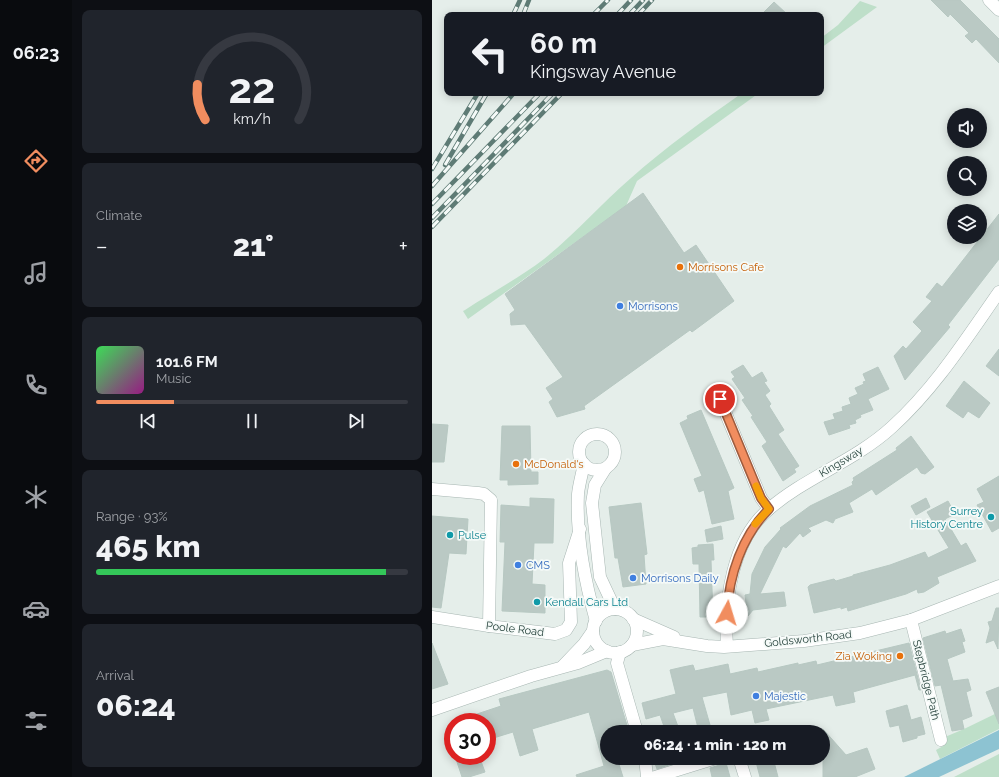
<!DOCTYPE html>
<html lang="en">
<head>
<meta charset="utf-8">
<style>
  body { margin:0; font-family:Raleway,sans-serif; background:#20242c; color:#f1f3f6; height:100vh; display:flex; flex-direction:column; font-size:15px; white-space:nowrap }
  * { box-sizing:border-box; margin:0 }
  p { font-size:13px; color:#9ea1a6 }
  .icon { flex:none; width:22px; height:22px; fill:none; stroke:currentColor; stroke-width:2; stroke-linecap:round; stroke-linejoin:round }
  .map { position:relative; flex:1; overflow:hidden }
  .sheet { display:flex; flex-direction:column; gap:10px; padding:10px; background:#0d0f14; width:360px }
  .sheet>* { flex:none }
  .banner { position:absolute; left:12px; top:12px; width:380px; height:84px; border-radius:8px; box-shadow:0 2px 10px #0003; background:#171b24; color:#f1f3f6; overflow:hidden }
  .tools { position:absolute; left:515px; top:108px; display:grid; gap:8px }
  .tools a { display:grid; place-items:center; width:40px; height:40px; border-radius:50%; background:#171b24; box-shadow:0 2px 10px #0003; font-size:20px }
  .speed { position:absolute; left:12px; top:713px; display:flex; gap:8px; font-size:20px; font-weight:700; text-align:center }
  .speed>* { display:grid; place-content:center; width:52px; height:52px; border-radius:50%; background:#171b24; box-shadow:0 2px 10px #0003; line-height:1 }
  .speed .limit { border:6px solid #d22; background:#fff; color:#111 }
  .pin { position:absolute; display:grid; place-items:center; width:34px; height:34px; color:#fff; margin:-17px; border:2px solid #fff; border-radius:50%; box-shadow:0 1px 4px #0007 }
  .me { position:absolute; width:44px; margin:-22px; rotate:6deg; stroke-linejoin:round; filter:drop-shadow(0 0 3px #0008) }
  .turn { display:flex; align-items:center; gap:14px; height:84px; padding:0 20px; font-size:18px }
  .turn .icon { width:52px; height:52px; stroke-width:2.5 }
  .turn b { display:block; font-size:28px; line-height:34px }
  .big { font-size:30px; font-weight:800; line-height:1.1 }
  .sheet .tile { flex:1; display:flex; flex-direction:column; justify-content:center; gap:6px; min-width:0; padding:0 14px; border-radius:8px; background:#20242c }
  .sheet .dial { align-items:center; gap:0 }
  .dial svg { height:104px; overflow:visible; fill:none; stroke:#363941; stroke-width:7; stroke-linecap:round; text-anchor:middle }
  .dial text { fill:#f1f3f6; stroke:none }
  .song { display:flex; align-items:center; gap:12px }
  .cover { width:48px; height:48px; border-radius:6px; background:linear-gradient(135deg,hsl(130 70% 55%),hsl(310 70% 35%)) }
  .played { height:4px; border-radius:2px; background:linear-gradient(90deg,#f18d5f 25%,#363941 25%) }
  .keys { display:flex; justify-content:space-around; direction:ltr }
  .heat { display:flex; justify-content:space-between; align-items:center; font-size:22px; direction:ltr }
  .charge { height:6px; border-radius:3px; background:linear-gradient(90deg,#34c759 93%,#363941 0) }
  .trip { position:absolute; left:168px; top:725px; width:230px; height:40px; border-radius:20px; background:#171b24; box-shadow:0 2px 10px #0003; font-weight:800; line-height:40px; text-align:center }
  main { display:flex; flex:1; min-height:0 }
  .tabs { display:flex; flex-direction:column; width:72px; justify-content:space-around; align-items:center; background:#090b0e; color:#9ea1a6 }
  .tabs .icon { width:28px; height:28px }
  .tabs .active { color:#f18d5f }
  .tabs b { font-size:18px; color:#f1f3f6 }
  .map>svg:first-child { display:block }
  .green { fill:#bedfc9 }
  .water { fill:#8dc3d2 }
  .building { fill:#bac9c4; stroke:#b7c8c2 }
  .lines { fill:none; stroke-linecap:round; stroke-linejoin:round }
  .minor-casing { stroke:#a7b6b2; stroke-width:13 }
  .minor { stroke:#fff; stroke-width:12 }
  .rail-casing { stroke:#5e7b75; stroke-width:4.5 }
  .rail { stroke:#f5faf8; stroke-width:3; stroke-dasharray:9; stroke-linecap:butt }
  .route-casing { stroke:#9d5c3e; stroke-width:10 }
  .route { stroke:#f18d5f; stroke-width:7 }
  .slow { stroke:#f59e0b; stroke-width:7 }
  .food-dot { fill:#e8710a; stroke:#f5faf8; stroke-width:1.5 }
  .shop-dot { fill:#3f7fe0; stroke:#f5faf8; stroke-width:1.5 }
  .culture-dot { fill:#0f9aa8; stroke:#f5faf8; stroke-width:1.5 }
  .labels { text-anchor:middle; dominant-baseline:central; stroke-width:3.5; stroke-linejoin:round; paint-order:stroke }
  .food-label { font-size:11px; fill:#c56008; stroke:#f5faf8; text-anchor:start }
  .shop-label { font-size:11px; fill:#366cbe; stroke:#f5faf8; text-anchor:start }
  .street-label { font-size:11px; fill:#24403a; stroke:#f5faf8 }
  .culture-label { font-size:11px; fill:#0d838f; stroke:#f5faf8; text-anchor:start }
</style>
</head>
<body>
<main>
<nav class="tabs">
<b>06:23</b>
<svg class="icon active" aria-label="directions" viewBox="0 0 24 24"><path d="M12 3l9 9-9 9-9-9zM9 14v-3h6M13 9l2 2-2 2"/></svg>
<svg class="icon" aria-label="music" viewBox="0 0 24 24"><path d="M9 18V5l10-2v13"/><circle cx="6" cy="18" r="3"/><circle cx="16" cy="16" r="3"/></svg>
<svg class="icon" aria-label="phone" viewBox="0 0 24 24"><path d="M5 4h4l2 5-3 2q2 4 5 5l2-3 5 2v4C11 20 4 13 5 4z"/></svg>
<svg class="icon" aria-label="climate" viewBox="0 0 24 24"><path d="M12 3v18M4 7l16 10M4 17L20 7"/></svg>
<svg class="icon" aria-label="car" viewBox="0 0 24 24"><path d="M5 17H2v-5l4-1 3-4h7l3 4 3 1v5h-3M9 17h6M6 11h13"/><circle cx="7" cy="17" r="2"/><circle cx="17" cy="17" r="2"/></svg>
<svg class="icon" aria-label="filters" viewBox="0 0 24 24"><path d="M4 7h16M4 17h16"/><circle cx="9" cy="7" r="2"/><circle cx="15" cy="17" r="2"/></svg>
</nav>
<section class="sheet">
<div class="tile dial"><svg viewBox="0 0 100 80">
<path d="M14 69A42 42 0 1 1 86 69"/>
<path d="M14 69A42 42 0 0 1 8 42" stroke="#f18d5f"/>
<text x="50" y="56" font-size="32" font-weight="700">22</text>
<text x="50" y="72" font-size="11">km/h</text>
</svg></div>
<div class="tile"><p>Climate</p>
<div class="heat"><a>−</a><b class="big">21°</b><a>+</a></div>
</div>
<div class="tile">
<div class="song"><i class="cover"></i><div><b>101.6 FM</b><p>Music</p></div></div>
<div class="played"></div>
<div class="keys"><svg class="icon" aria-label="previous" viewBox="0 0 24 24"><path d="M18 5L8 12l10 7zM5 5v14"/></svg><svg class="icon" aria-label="pause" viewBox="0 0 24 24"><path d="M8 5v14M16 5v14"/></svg><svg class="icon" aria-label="next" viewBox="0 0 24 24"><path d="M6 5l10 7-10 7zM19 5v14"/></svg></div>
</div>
<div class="tile"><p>Range · 93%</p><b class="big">465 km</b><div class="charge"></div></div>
<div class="tile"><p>Arrival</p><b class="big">06:24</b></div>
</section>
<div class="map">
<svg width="567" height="777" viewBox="0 0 567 777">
  <rect width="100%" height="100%" fill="#e5eeea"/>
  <g class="green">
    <polygon points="428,1 445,7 389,48 389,38 406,25"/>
    <path d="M310,93H327L205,181L194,206L36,319L31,311L33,310C59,293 87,278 112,259C143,234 169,204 199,178C234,147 272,120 310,93Z"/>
    <polygon points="567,712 567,729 508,759 504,750 513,745 513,737 532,729"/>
    <polygon points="567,754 567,777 522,777"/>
  </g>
  <polygon class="water" points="567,730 567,749 507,777 472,777"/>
  <g class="building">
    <polygon points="499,0 528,0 567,39 567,63 544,39 540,43 533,36 537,33 518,14 516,17"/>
    <polygon points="342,2 356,15 329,15"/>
    <polygon points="211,193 252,253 264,245 302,301 260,332 258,330 152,406 153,409 125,417 117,402 121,399 114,388 131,377 93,324 79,325 78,314 83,310 73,294"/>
    <polygon points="567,214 567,259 516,325 518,327 473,380 462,356 471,346 474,349 490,331 481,322 500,301 494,297 505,283 510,287"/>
    <polygon points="567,349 567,376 554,366"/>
    <polygon points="311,365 320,378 330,372 335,381 332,382 338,391 333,395 339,404 337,406 352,430 346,434 367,466 362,469 364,472 351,481 330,446 335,442 319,417 321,416 310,400 313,398 300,379 303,377 299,372"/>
    <polygon points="446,367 457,389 436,399 441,410 428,415 429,417 423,420 424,423 417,425 418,428 397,435 392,422 403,419 401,414 411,411 410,407 419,404 417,398 426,394 423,388 432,384 431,382 434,381 431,374"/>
    <polygon points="532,381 558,403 547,418 536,411 531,418 514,406"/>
    <polygon points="269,410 302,488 296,491 302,519 280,524 272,490 267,492 262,479 270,476 248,423 256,419 255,416"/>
    <polygon points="0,424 16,425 12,462 0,462"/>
    <polygon points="70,426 98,426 99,472 106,472 106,484 76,485 76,480 68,480"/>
    <polygon points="479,436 502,467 493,474 489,473 485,467 444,495 440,489 417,503 421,512 403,519 401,523 394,520 376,528 379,531 371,537 368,533 354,548 351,546 328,594 352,592 354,606 321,610 316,616 317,610 315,611 313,595 318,594 320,574 333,547 349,529 348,528 378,506 421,485 420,482 422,480 421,478 465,450 464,448"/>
    <polygon points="567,476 567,528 560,532 545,505 552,502 545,489"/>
    <polygon points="98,498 122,499 121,543 102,543 100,584 113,585 113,613 70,611 73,542 68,542 69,505 98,507"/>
    <polygon points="494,498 498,507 484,515 479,506"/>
    <polygon points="516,501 523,514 513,519 529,546 534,543 544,561 505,577 507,583 492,592 486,593 485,589 474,594 416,611 415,607 409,609 409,607 382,613 376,587 378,585 402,579 404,581 421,576 421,575 458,565 493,552 496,558 517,548 495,512"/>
    <polygon points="209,503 215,554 212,555 214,584 191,587 186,558 183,558 177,507"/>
    <polygon points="0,516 36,519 34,554 17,553 9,608 0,607"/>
    <polygon points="289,526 291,539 275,542 273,530"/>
    <polygon points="281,544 282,560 279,560 281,617 268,617 267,564 261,564 260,548 266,547 266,545"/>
    <polygon points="564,608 567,608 566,649 562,640 554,643 558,628 556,622 560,621"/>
    <polygon points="529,629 533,641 530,642 533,652 515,659 521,681 536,679 539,690 534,692 540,716 530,720 532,729 520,731 509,685 503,686 491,638 513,631 514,634"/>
    <polygon points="0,643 16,684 0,689"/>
    <polygon points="477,643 489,690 487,690 483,675 421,692 423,702 404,706 401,695 334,709 337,720 323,723 320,710 299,715 295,692 270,697 278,725 266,728 261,708 241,713 248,732 234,732 228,715 214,719 210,703 244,694 238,670 251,667 261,665 263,671 296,664 298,674 325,668 326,672 366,663 366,665 384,661 385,665"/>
    <polygon points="175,670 179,672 197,732 175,732 175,758 185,758 191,777 145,777 144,775 172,766 157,712 100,729 106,750 88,756 81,732 55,740 55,722 27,722 27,720 69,706 67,699"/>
    <polygon points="567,687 567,724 554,692"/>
    <polygon points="475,705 479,720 489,717 493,734 485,736 485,738 471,742 467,725 458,727 454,711"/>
    <polygon points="391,729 414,755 435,748 443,769 423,777 391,777"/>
    <polygon points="23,756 47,756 53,772 37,777 30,777"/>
    <polygon points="221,758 251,758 251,760 225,769"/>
    <polygon points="323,758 341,758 346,777 328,777"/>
    <polygon points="294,763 298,777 280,777 278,768"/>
  </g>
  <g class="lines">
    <defs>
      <g id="minor">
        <polyline points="557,0 567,10"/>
        <polyline points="284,390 329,498 337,509"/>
        <circle cx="165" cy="452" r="18"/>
        <path d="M152,464C150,474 147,484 146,494C144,535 153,582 164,621"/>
        <polyline points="173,469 163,485 160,503 168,577 183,609"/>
        <polyline points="0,489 46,493 52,494 59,500 57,626"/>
        <circle cx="183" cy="631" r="22"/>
        <polyline points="0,617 57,626 123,634 134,630 139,622 137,563 148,529"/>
        <polyline points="201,619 242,637"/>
        <polyline points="479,620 509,740"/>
        <polyline points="200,645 231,639 275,646 292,647 372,641 428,633 479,620 567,586"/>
        <path d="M295,646C292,601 300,540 337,509C374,477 423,461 460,427C503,388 534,339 567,292"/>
        <polyline points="188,652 185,663 205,732"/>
        <polyline points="131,666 152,644 161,631"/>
        <polyline points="0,710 99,676 146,663 175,651"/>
        <polyline points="213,758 215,777"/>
        <polyline points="305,758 308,761 313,777"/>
        <polyline points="223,777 284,758"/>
      </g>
    </defs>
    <use href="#minor" class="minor-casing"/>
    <use href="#minor" class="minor"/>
    <defs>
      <g id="rail">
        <polyline points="81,15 88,0"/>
        <polyline points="91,15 97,0"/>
        <polyline points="161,15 176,0"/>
        <polyline points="185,15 199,0"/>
        <polyline points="197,15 211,0"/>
        <polyline points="206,15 220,0"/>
        <polyline points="13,165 55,93"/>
        <polyline points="0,169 46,93"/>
        <polyline points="0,186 82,93"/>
        <polyline points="0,204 108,93"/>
        <polyline points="0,218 121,93"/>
        <polyline points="0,227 130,93"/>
      </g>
    </defs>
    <use href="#rail" class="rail-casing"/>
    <use href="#rail" class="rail"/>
  </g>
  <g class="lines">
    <defs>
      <path id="route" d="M288,399L329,498L337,509C310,536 297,575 295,613"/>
    </defs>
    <use href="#route" class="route-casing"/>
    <use href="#route" class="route"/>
    <polyline class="slow" points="323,524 337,509 329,498 324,486"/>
  </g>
  <g class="food-dot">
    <circle cx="248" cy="267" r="4"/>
    <circle cx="84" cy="464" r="4"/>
    <circle cx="468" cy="656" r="4"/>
  </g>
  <g class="shop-dot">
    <circle cx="188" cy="306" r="4"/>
    <circle cx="86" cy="565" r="4"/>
    <circle cx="201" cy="578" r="4"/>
    <circle cx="324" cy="696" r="4"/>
  </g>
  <g class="culture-dot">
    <circle cx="559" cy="517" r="4"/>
    <circle cx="18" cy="535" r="4"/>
    <circle cx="105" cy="602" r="4"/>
  </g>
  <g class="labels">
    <g class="food-label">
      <text x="256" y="267">Morrisons Cafe</text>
      <text x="92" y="464">McDonald's</text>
      <text x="460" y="656" text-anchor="end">Zia Woking</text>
    </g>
    <g class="shop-label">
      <text x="196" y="306">Morrisons</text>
      <text x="94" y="565">CMS</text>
      <text x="209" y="578">Morrisons Daily</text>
      <text x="332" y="696">Majestic</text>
    </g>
    <g class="street-label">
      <text transform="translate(409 462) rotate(-31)">Kingsway</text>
      <text transform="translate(83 629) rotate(7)">Poole Road</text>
      <text transform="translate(376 639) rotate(-6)">Goldsworth Road</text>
      <text transform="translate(494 680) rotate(76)">Stepbridge Path</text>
    </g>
    <g class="culture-label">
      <text x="551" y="511" text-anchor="end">Surrey<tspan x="551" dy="13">History Centre</tspan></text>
      <text x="26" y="535">Pulse</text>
      <text x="113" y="602">Kendall Cars Ltd</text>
    </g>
  </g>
</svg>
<div class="tools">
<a><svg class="icon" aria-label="sound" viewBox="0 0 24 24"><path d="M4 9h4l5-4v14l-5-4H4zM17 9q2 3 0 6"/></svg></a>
<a><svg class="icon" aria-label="search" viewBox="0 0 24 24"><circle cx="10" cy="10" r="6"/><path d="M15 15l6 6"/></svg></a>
<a><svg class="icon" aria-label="layers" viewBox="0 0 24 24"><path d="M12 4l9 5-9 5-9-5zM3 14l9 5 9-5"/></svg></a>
</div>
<div class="speed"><div class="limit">30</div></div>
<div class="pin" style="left:288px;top:399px;background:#d93025"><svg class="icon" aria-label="arrive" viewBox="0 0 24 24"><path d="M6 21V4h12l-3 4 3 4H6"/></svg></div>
<svg class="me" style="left:295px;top:613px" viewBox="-20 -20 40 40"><circle r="19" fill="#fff"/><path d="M0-13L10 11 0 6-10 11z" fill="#f18d5f"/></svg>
<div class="trip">06:24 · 1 min · 120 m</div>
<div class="banner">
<div class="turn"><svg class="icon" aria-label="left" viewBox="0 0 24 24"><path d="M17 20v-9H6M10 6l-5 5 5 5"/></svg><div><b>60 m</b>Kingsway Avenue</div></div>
</div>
</div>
</main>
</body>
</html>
